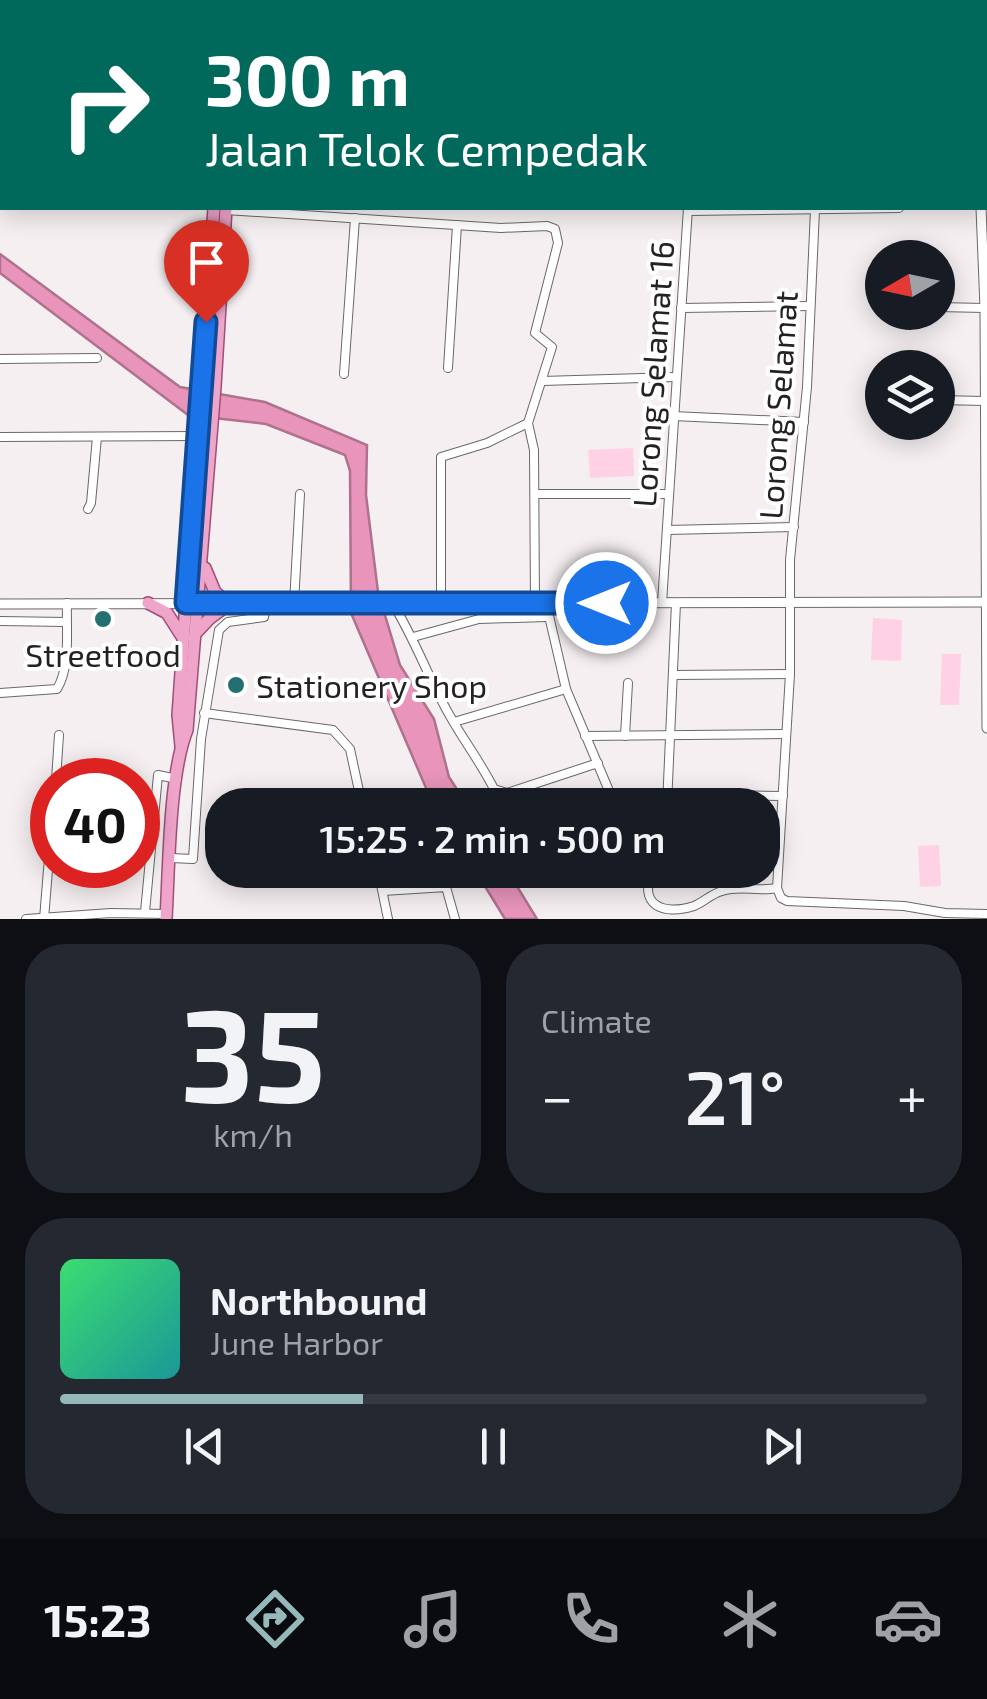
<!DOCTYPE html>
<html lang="en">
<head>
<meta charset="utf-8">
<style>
  body { margin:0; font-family:"Exo 2",sans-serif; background:#242831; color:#f1f3f6; height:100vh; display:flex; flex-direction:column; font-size:38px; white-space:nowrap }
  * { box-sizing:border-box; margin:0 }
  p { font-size:32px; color:#9ea1a6 }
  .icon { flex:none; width:55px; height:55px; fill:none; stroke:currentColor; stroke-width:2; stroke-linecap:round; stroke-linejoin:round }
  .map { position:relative; height:919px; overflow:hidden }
  .panel { display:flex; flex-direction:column; gap:25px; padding:25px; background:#0d0f14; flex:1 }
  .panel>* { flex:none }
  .top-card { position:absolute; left:0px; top:0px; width:988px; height:210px; box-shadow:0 5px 25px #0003; background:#00695c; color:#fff; overflow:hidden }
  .needle { width:65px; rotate:261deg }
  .tools { position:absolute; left:865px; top:240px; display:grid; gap:20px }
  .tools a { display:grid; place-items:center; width:90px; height:90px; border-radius:50%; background:#171b24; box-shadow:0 5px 25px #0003; font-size:50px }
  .speed { position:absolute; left:30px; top:758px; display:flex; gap:20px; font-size:50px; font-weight:700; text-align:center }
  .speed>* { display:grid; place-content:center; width:130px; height:130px; border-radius:50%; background:#171b24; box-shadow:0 5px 25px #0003; line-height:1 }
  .speed .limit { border:15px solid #d22; background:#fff; color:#111 }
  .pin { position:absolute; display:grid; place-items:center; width:85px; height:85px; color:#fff; margin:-102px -42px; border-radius:50% 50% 50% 0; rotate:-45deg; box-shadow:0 0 10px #0007 }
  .pin .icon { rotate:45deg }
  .me { position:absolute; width:110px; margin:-55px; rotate:270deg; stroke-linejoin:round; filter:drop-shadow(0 0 8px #0008) }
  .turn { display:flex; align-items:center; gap:35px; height:210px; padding:0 40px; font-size:45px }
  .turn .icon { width:130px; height:130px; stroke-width:2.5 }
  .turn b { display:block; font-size:70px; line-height:85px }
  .big { font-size:75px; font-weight:600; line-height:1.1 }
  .panel .card { flex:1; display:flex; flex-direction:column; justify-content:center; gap:15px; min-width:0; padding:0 35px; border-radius:40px; background:#242831 }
  .panel .dial { align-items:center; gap:0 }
  .dial b { font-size:130px; line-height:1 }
  .song { display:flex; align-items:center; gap:30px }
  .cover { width:120px; height:120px; border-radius:15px; background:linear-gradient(135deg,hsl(140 70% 55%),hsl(180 70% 35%)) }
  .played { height:10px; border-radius:5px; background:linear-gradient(90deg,#95b8ba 35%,#363941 35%) }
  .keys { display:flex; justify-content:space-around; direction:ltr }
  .heat { display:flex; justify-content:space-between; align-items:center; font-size:55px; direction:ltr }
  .panel .tiles { flex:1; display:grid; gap:25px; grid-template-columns:1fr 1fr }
  .card:last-child { grid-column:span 2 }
  .trip { position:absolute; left:205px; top:788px; width:575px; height:100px; border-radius:40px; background:#171b24; box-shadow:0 5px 25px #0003; font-weight:600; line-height:100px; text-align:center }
  .dock { display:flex; height:160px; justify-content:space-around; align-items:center; background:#090b0e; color:#9ea1a6 }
  .dock .icon { width:70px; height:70px }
  .dock .current { color:#95b8ba }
  .dock b { font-size:45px; color:#f1f3f6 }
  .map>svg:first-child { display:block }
  .green { fill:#fed1e4 }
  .water { fill:#e994bb; stroke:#ae728d; stroke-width:2.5 }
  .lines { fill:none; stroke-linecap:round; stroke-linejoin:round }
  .stream { stroke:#ae728d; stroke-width:2.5 }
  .minor-casing { stroke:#6c6769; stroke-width:10 }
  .tertiary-casing { stroke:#6c6769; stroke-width:11 }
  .primary-casing { stroke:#a04f77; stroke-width:14 }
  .minor { stroke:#fff; stroke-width:8 }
  .tertiary { stroke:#fff; stroke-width:9 }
  .primary { stroke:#efa4ca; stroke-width:11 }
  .route-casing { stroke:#114b97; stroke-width:25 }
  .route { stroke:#1a73e8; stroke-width:18 }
  .poi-dot { fill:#247071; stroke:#fff; stroke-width:4 }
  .labels { text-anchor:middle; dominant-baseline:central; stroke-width:8; stroke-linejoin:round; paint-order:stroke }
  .street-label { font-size:32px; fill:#232121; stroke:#fff }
  .poi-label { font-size:32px; fill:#232121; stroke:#fff }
</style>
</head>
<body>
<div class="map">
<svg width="987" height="919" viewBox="0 0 987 919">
  <rect width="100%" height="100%" fill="#f5eff1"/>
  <g class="green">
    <polygon points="633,448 634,476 590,478 588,450"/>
    <polygon points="873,618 902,620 901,661 871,660"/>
    <polygon points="942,654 961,654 959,705 940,705"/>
    <polygon points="939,845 941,886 920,887 918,846"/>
  </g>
  <g class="water">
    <polygon points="0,254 180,387 265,402 367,445 366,495 378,592 400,665 434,719 449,777 467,805 438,805 426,788 351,613 350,471 345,455 266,424 188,415 0,273"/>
    <polygon points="475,870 507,870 537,919 505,919"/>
  </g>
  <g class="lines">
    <polyline class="stream" points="542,0 543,2"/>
    <defs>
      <g id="minor">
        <polyline points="652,0 653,2"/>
        <polyline points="793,0 794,2"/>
        <polyline points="907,0 908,2"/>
        <polyline points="709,2 715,0"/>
        <polyline points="226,210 501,228 547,226 555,229 558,243 535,333 552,347 528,423 534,450 535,603"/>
        <polyline points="688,211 899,208"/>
        <polyline points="938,307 985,308"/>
        <polyline points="681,308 810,306"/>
        <polyline points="0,359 97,358"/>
        <polyline points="448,368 457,225"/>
        <polyline points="344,374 355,218"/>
        <polyline points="542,381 676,377"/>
        <polyline points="938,400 985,401"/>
        <polyline points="673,416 804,422"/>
        <polyline points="0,437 198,436"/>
        <polyline points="535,494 668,494"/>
        <polyline points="88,509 91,503 97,437"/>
        <polyline points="667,530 794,527"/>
        <polyline points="441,603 441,457 487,443 528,423"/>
        <polyline points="546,603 566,689 615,805"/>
        <polyline points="662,603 688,208"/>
        <polyline points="294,604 300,494"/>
        <path d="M393,604C416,641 429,680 450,716C464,741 481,763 494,789L507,793L598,763"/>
        <polyline points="0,621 66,622"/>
        <polyline points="413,637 479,619 547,617"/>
        <polyline points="673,675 790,674"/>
        <path d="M0,693L57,689C71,666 66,630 67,603"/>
        <polyline points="204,713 333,730 350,749 362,805"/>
        <polyline points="454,722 566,689"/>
        <polyline points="585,736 786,734"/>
        <polyline points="625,736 628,683"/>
        <polyline points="56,780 59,735"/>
        <polyline points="667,794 783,796"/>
        <polyline points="667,805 676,603"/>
        <polyline points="171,858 193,859 201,739 219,630 228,622 264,617 266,603"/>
        <polyline points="378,870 388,919"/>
        <path d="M653,870C637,905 663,916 694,906C704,902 711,894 722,891C740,885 758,892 777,888"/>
        <polyline points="777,888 790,674 790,560 807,387 815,210"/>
        <polyline points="777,888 781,898 787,901 904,906 945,913 987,914"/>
        <polyline points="383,891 446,887 455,919"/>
        <polyline points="145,912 158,775 177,779"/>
        <polyline points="26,919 111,913 166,914"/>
        <polyline points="44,919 52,821"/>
      </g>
      <g id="tertiary">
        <polyline points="982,2 983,0"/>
        <polyline points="981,208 985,308 987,728"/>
        <polyline points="0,604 984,602"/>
      </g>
      <g id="primary">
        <polyline points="227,2 227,0"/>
        <polyline points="148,603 167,613 183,638"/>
        <polyline points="195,634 210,618 229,604 215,592 205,568"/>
        <polyline points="181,746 178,715 214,208"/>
        <path d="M166,919C169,868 169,775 187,730L215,387L226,208"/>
      </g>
    </defs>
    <use href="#minor" class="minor-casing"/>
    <use href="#tertiary" class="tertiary-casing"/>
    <use href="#primary" class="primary-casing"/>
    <use href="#minor" class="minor"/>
    <use href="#tertiary" class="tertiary"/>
    <use href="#primary" class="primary"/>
  </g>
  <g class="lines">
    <defs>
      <polyline id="route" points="206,322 186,603 606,603"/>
    </defs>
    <use href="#route" class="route-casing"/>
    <use href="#route" class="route"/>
  </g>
  <g class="poi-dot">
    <circle cx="103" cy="619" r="10"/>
    <circle cx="236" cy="685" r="10"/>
  </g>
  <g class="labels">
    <g class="street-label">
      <text transform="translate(652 374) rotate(-86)">Lorong Selamat 16</text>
      <text transform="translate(777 405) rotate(-86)">Lorong Selamat</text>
    </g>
    <g class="poi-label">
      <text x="103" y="654">Streetfood</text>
      <text x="256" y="685" text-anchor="start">Stationery Shop</text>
    </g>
  </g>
</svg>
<div class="tools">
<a><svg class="needle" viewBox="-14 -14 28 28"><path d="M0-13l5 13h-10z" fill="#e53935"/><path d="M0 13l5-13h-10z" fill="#9ea1a6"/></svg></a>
<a><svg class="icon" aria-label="layers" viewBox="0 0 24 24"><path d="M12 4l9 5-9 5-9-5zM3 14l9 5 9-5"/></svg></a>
</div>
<div class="speed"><div class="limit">40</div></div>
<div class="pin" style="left:206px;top:322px;background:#d93025"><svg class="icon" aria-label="arrive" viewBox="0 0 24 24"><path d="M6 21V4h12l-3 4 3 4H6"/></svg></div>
<svg class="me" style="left:606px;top:603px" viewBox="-20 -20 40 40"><circle r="17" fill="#1a73e8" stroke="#fff" stroke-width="3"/><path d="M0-11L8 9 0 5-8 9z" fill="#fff"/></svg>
<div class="trip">15:25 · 2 min · 500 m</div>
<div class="top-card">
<div class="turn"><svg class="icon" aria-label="right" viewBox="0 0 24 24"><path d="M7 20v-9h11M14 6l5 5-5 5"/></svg><div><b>300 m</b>Jalan Telok Cempedak</div></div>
</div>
</div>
<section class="panel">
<div class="tiles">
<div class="card dial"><b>35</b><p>km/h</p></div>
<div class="card"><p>Climate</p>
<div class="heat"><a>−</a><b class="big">21°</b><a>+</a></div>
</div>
<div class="card">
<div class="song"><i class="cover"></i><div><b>Northbound</b><p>June Harbor</p></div></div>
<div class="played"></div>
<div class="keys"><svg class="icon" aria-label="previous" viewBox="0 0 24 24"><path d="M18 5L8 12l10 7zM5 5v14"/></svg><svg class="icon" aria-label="pause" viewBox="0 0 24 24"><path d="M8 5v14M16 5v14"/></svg><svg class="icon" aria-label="next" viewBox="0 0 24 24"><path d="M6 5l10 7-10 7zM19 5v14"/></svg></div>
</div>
</div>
</section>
<nav class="dock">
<b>15:23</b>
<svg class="icon current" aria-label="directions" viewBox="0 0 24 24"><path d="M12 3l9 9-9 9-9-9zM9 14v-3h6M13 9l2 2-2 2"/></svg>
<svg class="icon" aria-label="music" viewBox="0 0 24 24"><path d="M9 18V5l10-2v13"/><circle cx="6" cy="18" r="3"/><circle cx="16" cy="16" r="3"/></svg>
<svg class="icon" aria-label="phone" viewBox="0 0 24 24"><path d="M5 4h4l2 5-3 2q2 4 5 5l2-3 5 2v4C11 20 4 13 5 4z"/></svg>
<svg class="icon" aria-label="climate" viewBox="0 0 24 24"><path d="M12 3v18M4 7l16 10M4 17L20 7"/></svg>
<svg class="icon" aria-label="car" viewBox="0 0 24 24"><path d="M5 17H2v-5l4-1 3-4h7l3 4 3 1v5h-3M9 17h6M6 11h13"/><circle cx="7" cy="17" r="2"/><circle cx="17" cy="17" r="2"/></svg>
</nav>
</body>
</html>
